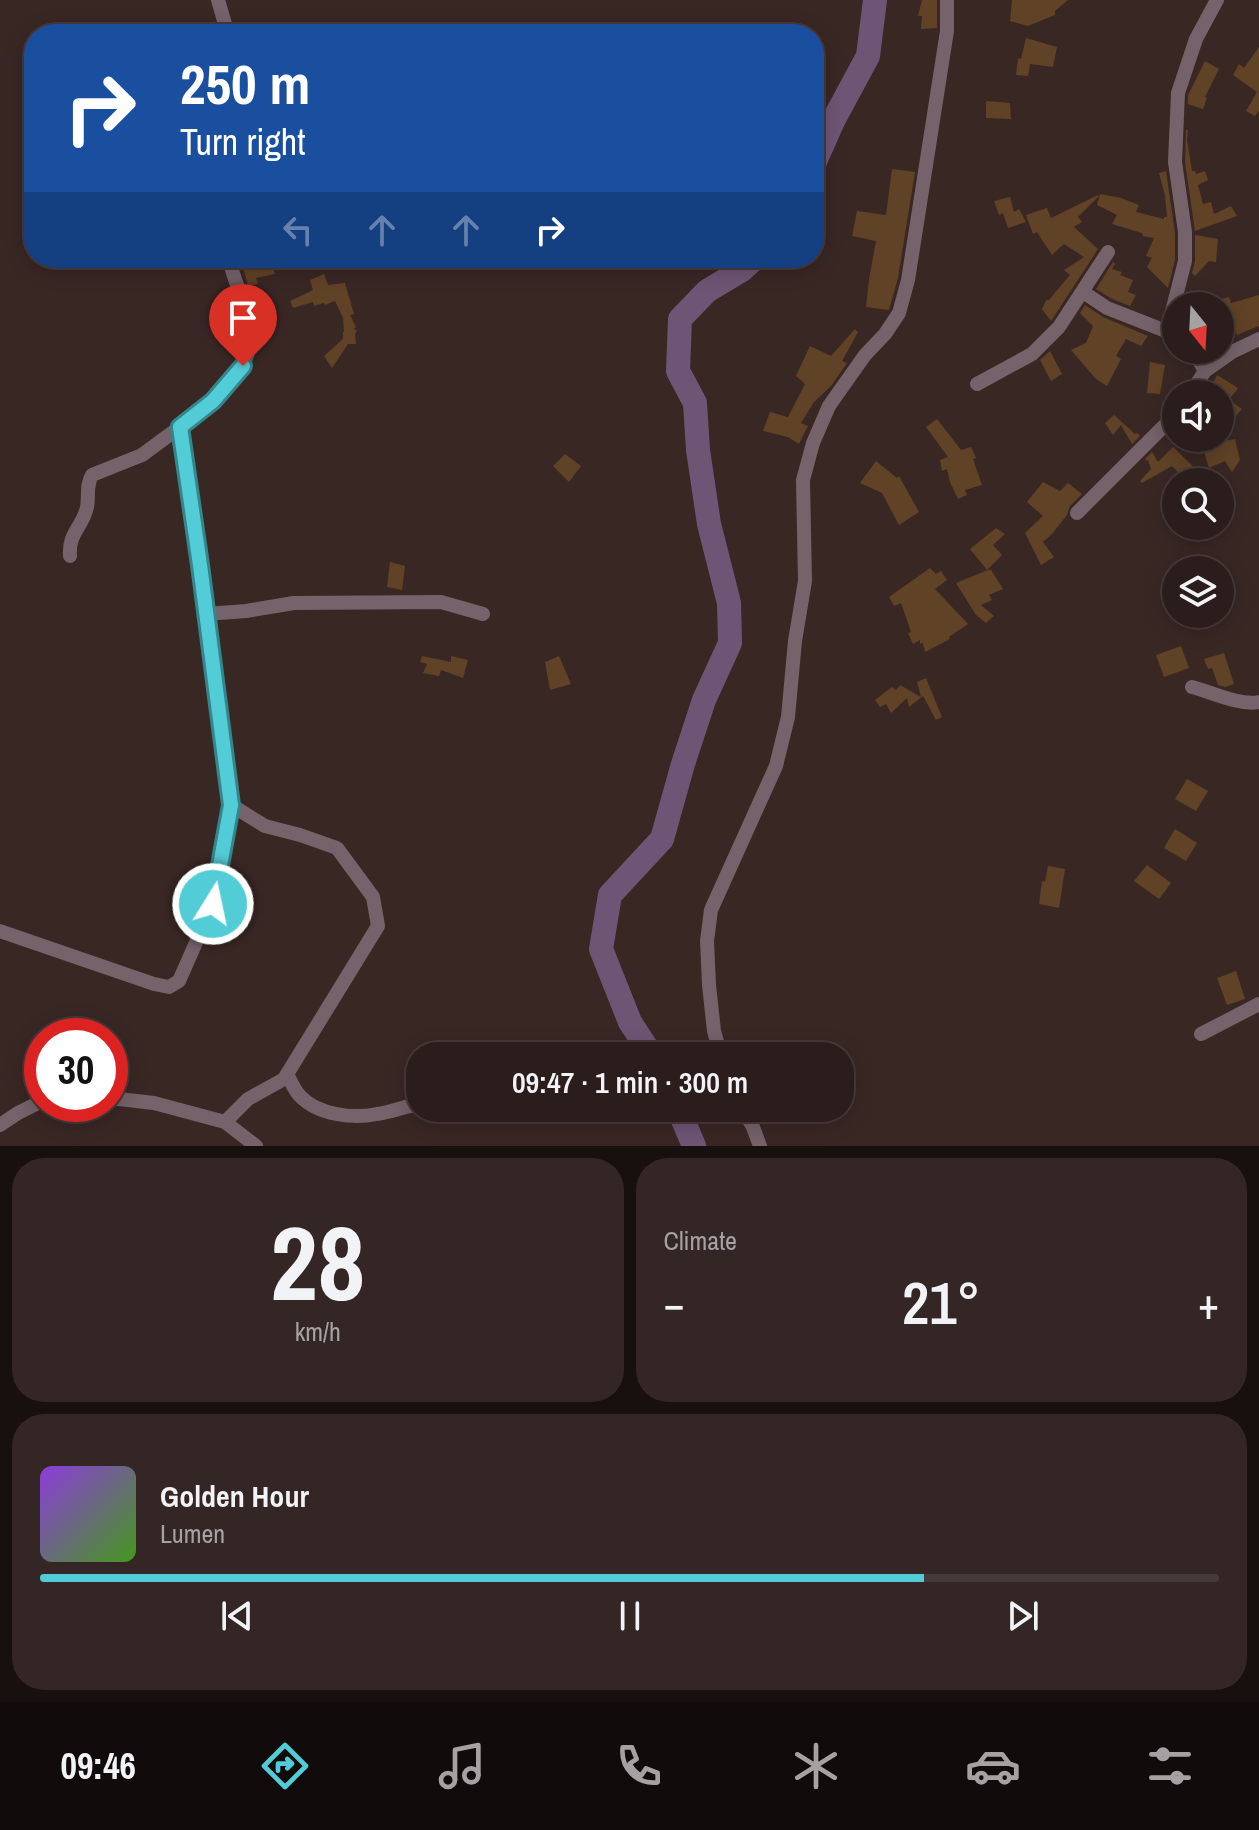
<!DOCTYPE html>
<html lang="en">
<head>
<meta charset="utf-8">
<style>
  body { margin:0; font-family:"Archivo Narrow",sans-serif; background:#332624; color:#f1f3f6; height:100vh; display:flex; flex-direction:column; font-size:30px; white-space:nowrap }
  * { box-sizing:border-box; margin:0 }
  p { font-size:26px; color:#a6a2a3 }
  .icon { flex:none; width:44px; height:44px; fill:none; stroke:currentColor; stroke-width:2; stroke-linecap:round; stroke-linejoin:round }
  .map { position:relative; height:1146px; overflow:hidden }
  .side { display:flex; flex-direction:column; gap:12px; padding:12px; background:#18100f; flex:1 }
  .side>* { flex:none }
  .hud { position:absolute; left:24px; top:24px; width:800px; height:244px; border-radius:32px; box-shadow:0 4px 20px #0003,0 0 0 2px #473b3a; background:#1a4fa0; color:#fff; overflow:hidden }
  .needle { width:52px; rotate:162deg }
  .fabs { position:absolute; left:1162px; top:292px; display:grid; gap:16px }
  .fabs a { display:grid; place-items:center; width:72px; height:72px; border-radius:50%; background:#2b1d1b; box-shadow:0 4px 20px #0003,0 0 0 2px #473b3a; font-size:40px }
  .speed { position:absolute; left:24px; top:1018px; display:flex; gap:16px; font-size:40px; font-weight:700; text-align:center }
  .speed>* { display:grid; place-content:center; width:104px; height:104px; border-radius:50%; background:#2b1d1b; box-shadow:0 4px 20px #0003,0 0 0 2px #473b3a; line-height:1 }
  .speed .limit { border:12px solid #d22; background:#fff; color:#111 }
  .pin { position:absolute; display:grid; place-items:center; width:68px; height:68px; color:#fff; margin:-82px -34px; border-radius:50% 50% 50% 0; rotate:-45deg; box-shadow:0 0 8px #0007 }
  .pin .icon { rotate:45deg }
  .me { position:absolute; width:88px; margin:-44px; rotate:10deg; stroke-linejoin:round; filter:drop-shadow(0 0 6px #0008) }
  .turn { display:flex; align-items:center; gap:28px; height:168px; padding:0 24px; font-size:36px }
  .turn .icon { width:104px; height:104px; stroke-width:2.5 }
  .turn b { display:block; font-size:56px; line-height:68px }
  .lanes { display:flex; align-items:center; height:76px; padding:0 24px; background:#0003; justify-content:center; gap:40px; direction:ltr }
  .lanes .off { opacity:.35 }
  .big { font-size:60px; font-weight:600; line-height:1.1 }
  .side .widget { flex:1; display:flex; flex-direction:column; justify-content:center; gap:12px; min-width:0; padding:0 28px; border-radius:32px; background:#332624 }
  .side .dial { align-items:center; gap:0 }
  .dial b { font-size:104px; line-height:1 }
  .song { display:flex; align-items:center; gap:24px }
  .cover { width:96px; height:96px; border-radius:12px; background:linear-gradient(135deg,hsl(270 70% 55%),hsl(100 70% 35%)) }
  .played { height:8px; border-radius:4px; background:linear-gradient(90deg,#52ccd6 75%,#473b3a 75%) }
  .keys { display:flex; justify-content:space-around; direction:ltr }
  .heat { display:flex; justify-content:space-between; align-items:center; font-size:44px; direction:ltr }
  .side .tiles { flex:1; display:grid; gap:12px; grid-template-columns:1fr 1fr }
  .widget:last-child { grid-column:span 2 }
  .trip { position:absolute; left:406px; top:1042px; width:448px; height:80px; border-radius:32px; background:#2b1d1b; box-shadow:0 4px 20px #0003,0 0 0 2px #473b3a; font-weight:600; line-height:80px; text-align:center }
  .dock { display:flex; height:128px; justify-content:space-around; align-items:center; background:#110c0b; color:#a6a2a3 }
  .dock .icon { width:56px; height:56px }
  .dock .active { color:#52ccd6 }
  .dock b { font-size:36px; color:#f1f3f6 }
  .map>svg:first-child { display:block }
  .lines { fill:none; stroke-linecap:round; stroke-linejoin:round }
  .river { stroke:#6e5575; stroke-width:24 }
  .building { fill:#604226 }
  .street { stroke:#75626a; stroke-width:14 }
  .route-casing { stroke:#35858b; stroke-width:20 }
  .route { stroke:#52ccd6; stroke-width:14 }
</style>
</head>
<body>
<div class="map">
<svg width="1259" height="1146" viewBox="0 0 1259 1146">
  <rect width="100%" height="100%" fill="#392724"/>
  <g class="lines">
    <g class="river">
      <polyline points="814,164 834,119 868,56 875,0"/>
      <polyline points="652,1056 630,1022 601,949 610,895 662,839 683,764 704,700 730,643 729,603 709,524 698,450 695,403 678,371 680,319 707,291 742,270 755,258"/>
      <polyline points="678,1108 694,1146"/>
    </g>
  </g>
  <g class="building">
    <polygon points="922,0 937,0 937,28 921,29 922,16 918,16"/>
    <polygon points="1012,0 1068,0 1055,11 1055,15 1028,26 1010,21"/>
    <polygon points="1026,38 1057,47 1053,67 1030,64 1028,76 1016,75 1018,58 1021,59"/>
    <polygon points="1259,47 1259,111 1255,116 1246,111 1257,92 1233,75 1239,64 1244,68"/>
    <polygon points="1205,61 1219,69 1205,97 1207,98 1203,109 1188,104 1188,95"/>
    <polygon points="986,101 1010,103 1011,119 986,118"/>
    <polygon points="1186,130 1188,130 1187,140 1192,171 1195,171 1196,174 1205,171 1208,180 1198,185 1203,204 1211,202 1214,214 1231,206 1237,216 1195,231 1185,162"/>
    <polygon points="892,169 915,172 898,278 889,310 866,307 869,279 876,241 852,236 857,211 886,215"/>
    <polygon points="1166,171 1175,233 1175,260 1168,288 1147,267 1152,258 1146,256 1154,238 1143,236 1142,233 1112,224 1117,215 1097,205 1100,194 1121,198 1139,205 1136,212 1164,219 1164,217 1167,217 1165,196 1159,173"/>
    <polygon points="1098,195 1099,196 1078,217 1082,222 1074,227 1098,249 1051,321 1042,309 1047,299 1048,301 1070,275 1064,270 1084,257 1064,244 1052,255 1037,232 1033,234 1026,215 1047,208 1051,218"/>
    <polygon points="1010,197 1014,212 1019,209 1026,222 1008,228 1003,213 999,215 994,201"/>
    <polygon points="1195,235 1218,239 1216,262 1209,261 1195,276 1192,273 1195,261"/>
    <polygon points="270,260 275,274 256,278 258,284 248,286 242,264"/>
    <polygon points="1113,262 1115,264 1112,269 1122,272 1120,275 1133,280 1128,292 1136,295 1130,306 1112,299 1096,289"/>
    <polygon points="324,274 328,285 345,283 354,314 350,315 356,327 354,329 357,331 355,334 356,344 348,344 332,368 324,356 343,339 343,332 344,332 343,318 335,301 325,305 324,303 314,306 313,302 293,308 290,301 313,290 310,280"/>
    <polygon points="1259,295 1259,326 1237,335 1226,313 1223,315 1218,300 1229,297 1231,303"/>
    <polygon points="1085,305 1103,317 1148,336 1141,346 1126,339 1116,356 1121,359 1107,386 1096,379 1071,350 1086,343 1093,326 1080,313"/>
    <polygon points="855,329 858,332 842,361 847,363 831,386 814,402 801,423 808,426 799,444 788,437 763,431 770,412 788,417 805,384 796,376 810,346 831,356"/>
    <polygon points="1050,351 1062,374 1051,381 1040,360"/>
    <polygon points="1150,362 1165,365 1160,394 1147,393"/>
    <polygon points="1217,375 1238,388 1229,400 1242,409 1230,422 1220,413 1220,394 1208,394"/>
    <polygon points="1114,415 1135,434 1137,433 1140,436 1132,444 1121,425 1113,435 1105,423"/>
    <polygon points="937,419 961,450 971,447 976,458 973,459 982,485 965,490 967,495 958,499 950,482 947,469 942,471 940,460 948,457 926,427"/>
    <polygon points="1235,439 1240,460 1232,472 1225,461 1209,468 1202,445"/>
    <polygon points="1173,447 1209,482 1183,482 1181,475 1172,466 1142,483 1140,481 1151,469 1148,460 1147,461 1145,459 1152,452 1158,462"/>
    <polygon points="565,454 581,466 569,482 553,466"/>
    <polygon points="876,461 897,478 899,476 919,512 899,525 882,493 860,483"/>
    <polygon points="1043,482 1060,491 1068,483 1082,494 1070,506 1067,515 1052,534 1043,542 1054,557 1041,565 1025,533 1043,516 1027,502"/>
    <polygon points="996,528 1005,534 993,545 1002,555 987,570 970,549"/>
    <polygon points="390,562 405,566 402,590 387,587"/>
    <polygon points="930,568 936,574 941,571 947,580 935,589 968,624 949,637 950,639 925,652 923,643 920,644 920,640 913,644 908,633 911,632 901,603 894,606 889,597"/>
    <polygon points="988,570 991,570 1003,589 989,595 992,600 981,605 994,616 986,623 976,615 956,583"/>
    <polygon points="1181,646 1189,668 1164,677 1156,655"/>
    <polygon points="1224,653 1234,684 1225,687 1218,685 1212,668 1208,669 1204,659"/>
    <polygon points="422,656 451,662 451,656 468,660 463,678 441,670 439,676 423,673 427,664 420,662"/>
    <polygon points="559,656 571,684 550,690 545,662"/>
    <polygon points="926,678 942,717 936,720 923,696 909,707 907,698 891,713 886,704 880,707 875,700 892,687 896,690 900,685 921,697 917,682"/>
    <polygon points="1187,779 1208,791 1196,811 1175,799"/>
    <polygon points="1175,829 1197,843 1186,861 1164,848"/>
    <polygon points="1147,865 1171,883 1159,899 1134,881"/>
    <polygon points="1048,866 1065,869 1059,908 1039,904 1042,881 1045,882"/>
    <polygon points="1236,971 1245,999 1227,1005 1217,978"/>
  </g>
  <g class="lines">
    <g class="street">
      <polyline points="218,0 228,34"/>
      <path d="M229,258C232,274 239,290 245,306C248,311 251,318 252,323C258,367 210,403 180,427L200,565L231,805L265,826L300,835L337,848L373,897L378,926L284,1079L248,1099L225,1122L256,1146"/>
      <polyline points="1083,292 1107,308 1176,335"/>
      <polyline points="1167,331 1185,261 1185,232 1175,162 1178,93 1196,39 1217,0"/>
      <polyline points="1193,350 1205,371"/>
      <polyline points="977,384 1032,354 1059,327 1108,252"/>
      <polyline points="1190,394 1205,371 1232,352 1259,339"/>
      <polyline points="1077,513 1176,414"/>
      <path d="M70,556C68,533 83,527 87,507C89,496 86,485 92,475L142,455L180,427"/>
      <polyline points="206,614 246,611 294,603 441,602 483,614"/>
      <path d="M1192,687C1211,692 1240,706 1259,702"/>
      <polyline points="0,931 154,984 169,987 179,981 213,904 231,805"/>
      <polyline points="1201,1034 1259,1004"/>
      <polyline points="721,1056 714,1031 709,985 707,941 711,910 776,766 788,717 795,641 805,581 803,480 813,443 829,406 865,355 885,334 899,313 908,280 919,210 947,31 947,0"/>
      <path d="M287,1074C291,1081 294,1090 300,1096C318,1115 353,1119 377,1114C392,1112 405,1106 420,1104"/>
      <polyline points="110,1098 154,1103 225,1122"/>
      <polyline points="742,1108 753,1127 760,1146"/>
      <polyline points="0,1125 18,1113 42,1101"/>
    </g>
  </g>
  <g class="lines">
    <defs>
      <polyline id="route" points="213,904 231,805 200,565 180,427 213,401 243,366"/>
    </defs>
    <use href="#route" class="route-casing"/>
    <use href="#route" class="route"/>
  </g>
</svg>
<div class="fabs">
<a><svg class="needle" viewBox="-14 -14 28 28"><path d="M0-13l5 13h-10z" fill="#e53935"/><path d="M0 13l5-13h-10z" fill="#a6a2a3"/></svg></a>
<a><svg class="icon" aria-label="sound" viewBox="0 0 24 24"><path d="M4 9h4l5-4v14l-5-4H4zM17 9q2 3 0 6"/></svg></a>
<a><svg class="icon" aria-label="search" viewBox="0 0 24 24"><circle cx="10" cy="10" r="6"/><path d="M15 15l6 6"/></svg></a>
<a><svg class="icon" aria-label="layers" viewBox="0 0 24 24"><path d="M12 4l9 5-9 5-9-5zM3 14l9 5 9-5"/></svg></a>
</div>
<div class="speed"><div class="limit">30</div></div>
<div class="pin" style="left:243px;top:366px;background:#d93025"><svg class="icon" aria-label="arrive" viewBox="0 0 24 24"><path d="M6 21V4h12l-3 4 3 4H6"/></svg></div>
<svg class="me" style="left:213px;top:904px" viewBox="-20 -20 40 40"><circle r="17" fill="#52ccd6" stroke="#fff" stroke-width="3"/><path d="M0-11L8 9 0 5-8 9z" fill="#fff"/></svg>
<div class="trip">09:47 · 1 min · 300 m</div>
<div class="hud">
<div class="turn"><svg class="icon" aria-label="right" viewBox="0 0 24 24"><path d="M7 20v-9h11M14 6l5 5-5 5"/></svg><div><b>250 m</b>Turn right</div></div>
<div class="lanes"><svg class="icon off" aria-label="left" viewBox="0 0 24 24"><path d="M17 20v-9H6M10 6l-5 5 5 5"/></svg><svg class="icon off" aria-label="ahead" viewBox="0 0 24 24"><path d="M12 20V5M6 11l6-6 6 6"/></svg><svg class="icon off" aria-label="ahead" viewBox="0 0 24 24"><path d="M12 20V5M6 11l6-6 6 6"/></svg><svg class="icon" aria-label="right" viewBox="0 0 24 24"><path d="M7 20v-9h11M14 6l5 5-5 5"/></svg></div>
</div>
</div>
<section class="side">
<div class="tiles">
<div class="widget dial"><b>28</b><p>km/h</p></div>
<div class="widget"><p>Climate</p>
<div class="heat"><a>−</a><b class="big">21°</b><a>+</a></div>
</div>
<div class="widget">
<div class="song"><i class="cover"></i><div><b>Golden Hour</b><p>Lumen</p></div></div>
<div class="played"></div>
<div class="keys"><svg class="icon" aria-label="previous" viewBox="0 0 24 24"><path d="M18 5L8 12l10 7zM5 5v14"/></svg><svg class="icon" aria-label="pause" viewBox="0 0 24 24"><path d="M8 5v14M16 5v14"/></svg><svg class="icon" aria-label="next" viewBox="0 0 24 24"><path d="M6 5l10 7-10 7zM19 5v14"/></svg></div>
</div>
</div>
</section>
<nav class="dock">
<b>09:46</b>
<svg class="icon active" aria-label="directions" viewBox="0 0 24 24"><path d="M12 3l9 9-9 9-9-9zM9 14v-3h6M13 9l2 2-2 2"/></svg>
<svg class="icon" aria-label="music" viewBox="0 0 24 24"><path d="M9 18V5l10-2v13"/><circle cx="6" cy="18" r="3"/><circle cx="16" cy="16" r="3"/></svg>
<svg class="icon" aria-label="phone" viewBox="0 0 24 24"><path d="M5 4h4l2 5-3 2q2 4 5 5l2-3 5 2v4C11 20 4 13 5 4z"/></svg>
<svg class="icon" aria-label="climate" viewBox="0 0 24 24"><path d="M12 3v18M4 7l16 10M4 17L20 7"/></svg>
<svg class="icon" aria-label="car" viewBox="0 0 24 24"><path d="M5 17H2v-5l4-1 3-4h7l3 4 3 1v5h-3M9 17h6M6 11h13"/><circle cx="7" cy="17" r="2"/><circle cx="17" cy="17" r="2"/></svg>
<svg class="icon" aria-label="filters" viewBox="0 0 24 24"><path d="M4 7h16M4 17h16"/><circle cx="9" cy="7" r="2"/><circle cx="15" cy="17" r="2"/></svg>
</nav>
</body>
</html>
